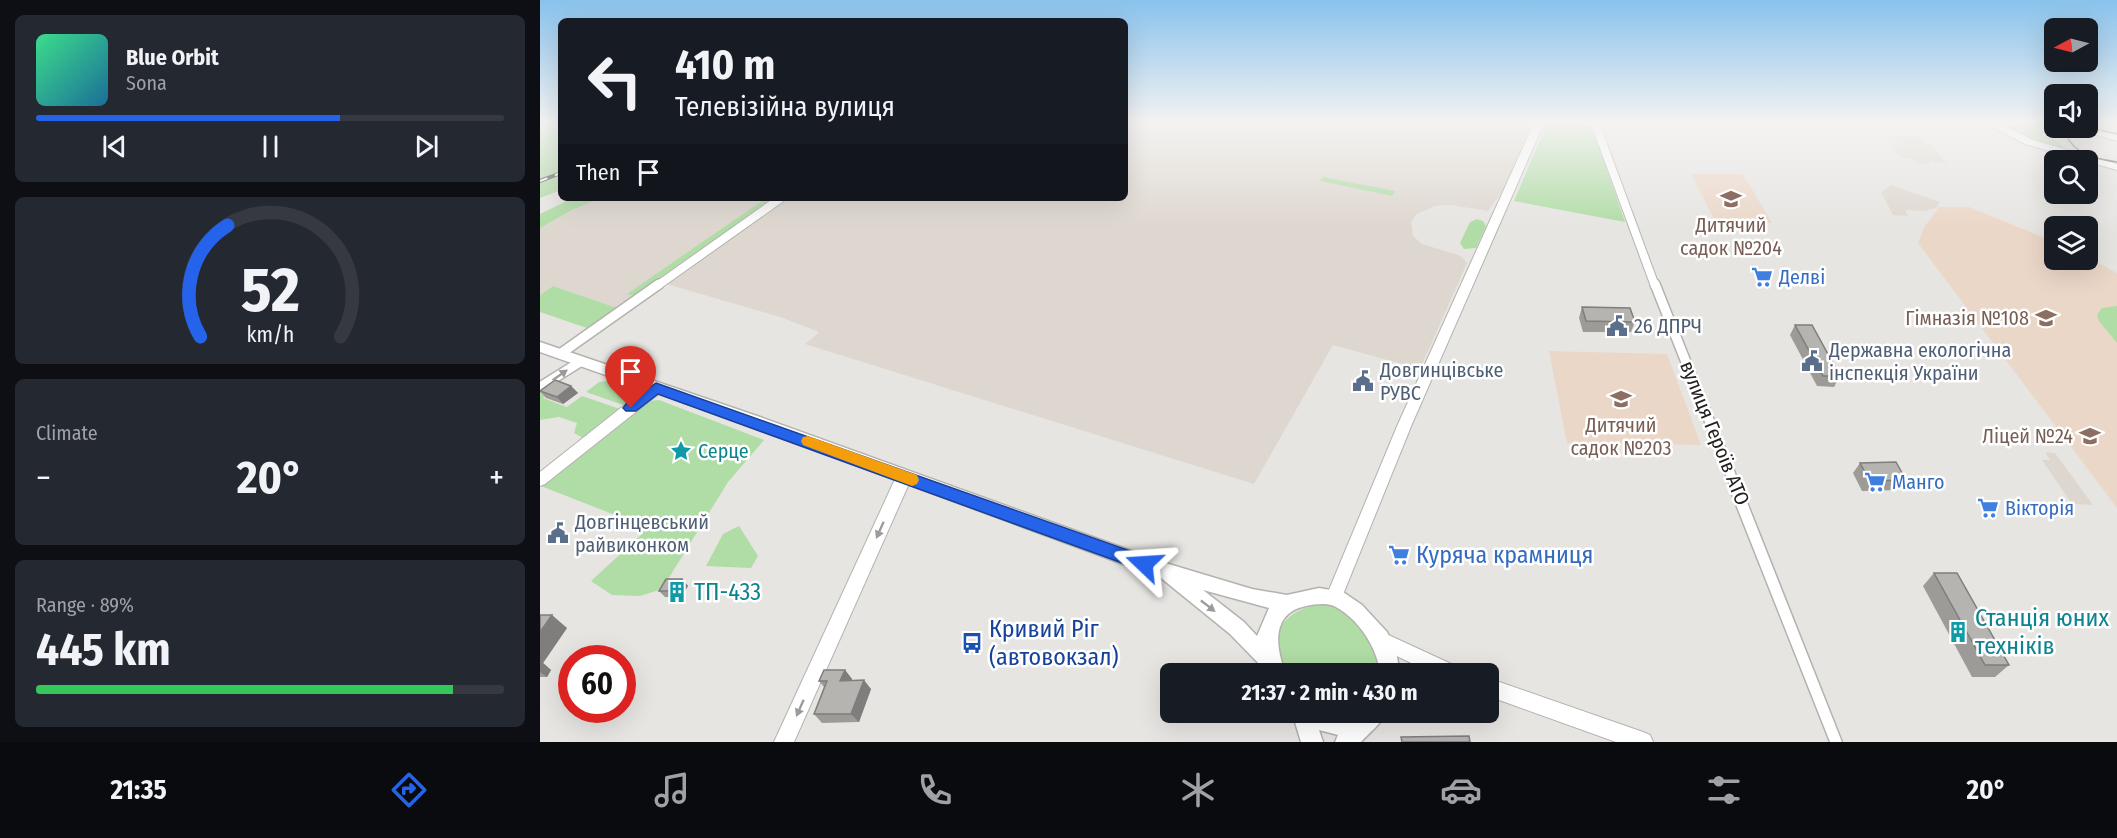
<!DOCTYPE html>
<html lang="en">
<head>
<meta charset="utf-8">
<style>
  body { margin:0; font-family:"Fira Sans Condensed",sans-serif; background:#242831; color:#f1f3f6; height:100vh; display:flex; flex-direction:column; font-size:22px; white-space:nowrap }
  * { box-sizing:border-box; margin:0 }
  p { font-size:20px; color:#9ea1a6 }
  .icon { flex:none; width:33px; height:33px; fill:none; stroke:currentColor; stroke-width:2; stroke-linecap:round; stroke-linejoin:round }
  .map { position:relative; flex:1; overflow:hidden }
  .side { display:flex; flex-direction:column; gap:15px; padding:15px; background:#0d0f14; width:540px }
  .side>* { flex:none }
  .guide { position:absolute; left:18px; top:18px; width:570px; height:183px; border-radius:9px; box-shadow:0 6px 24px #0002; background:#171b24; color:#f1f3f6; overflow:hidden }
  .needle { width:39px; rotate:263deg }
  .tools { position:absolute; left:1504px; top:18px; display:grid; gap:12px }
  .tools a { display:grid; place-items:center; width:54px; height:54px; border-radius:9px; background:#171b24; box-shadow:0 6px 24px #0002; font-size:30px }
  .speed { position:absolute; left:18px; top:645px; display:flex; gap:12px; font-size:30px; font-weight:700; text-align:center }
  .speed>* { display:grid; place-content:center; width:78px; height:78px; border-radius:50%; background:#171b24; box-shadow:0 6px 24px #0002; line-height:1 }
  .speed .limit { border:9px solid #d22; background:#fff; color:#111 }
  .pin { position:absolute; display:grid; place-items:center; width:51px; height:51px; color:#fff; margin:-62px -26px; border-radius:50% 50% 50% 0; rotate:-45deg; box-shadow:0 0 6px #0007 }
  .pin .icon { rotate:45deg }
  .me { position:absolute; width:66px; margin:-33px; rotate:290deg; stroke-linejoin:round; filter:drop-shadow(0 0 4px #0008) }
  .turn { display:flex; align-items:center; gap:21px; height:126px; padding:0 18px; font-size:27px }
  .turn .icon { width:78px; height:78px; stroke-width:2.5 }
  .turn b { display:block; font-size:42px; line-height:51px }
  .then { display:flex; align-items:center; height:57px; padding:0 18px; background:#0003; gap:12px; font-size:22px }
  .big { font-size:45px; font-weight:700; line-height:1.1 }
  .side .tile { flex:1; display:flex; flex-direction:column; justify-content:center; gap:9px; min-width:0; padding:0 21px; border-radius:9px; background:#242831 }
  .side .dial { align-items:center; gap:0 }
  .dial svg { height:156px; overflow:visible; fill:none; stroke:#363941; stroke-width:7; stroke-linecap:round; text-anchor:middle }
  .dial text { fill:#f1f3f6; stroke:none }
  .song { display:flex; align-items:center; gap:18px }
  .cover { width:72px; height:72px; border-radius:9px; background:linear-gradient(135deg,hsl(150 70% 55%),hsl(200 70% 35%)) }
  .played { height:6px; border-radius:3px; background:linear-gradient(90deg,#2563eb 65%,#363941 65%) }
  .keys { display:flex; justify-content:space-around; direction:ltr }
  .heat { display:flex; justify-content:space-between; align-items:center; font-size:33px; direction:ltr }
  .charge { height:9px; border-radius:4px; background:linear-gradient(90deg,#34c759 89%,#363941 0) }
  .trip { position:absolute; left:620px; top:663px; width:339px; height:60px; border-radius:9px; background:#171b24; box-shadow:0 6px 24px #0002; font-weight:700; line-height:60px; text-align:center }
  .menu { display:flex; height:96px; justify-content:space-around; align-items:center; background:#090b0e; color:#9ea1a6 }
  .menu .icon { width:42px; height:42px }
  .menu .current { color:#2563eb }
  .menu b { font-size:27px; color:#f1f3f6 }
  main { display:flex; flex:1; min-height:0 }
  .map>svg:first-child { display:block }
  .built { fill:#ded7cf }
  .education { fill:#ebd7c8 }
  .green { fill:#b0dca5 }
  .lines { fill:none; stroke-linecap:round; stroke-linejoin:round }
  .street-far2-casing { stroke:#b4b2af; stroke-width:10 }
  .street-far1-casing { stroke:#b4b2af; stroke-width:12 }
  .street-casing { stroke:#b4b2af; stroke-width:14 }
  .secondary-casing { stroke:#b4b2af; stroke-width:2 }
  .primary-casing { stroke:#b4b2af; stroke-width:3 }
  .street-far2 { stroke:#fff; stroke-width:8 }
  .street-far1 { stroke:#fff; stroke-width:9 }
  .street { stroke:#fff; stroke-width:11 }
  .secondary { fill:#fff; fill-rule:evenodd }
  .primary { fill:#fff; fill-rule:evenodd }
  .tram { stroke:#555453; stroke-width:1.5 }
  .rail-casing { stroke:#555453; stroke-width:4 }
  .rail { stroke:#fff; stroke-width:2; stroke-dasharray:8; stroke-linecap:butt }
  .wall { fill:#9d9b98 }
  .shaded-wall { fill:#7f7e7c }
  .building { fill:#b6b4b1; stroke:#7f7e7c; stroke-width:1.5 }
  .oneway { fill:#9c9b9b }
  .route { fill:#2563eb; stroke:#184099; stroke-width:1.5 }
  .slow { fill:#f59e0b }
  .labels { text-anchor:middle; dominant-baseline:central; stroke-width:5; stroke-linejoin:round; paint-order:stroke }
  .education-label { font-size:20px; fill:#785e54; stroke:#fff }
  .shop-label { font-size:20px; fill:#366cbe; stroke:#fff; text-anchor:start }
  .service-label { font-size:20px; fill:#4e5e75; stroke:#fff; text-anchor:start }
  .street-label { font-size:20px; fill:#222120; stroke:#fff }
  .culture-label { font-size:20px; fill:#0d838f; stroke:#fff; text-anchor:start }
  .near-shop-label { font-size:24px; fill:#366cbe; stroke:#fff; text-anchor:start }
  .near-culture-label { font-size:24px; fill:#0d838f; stroke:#fff; text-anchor:start }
  .near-transit-label { font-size:24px; fill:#164399; stroke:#fff; text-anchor:start }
</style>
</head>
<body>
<main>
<section class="side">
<div class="tile">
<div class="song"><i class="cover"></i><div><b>Blue Orbit</b><p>Sona</p></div></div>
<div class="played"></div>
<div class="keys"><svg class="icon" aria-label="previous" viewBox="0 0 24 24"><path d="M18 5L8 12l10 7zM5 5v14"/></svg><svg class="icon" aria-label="pause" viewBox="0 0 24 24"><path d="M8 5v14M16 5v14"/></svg><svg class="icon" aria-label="next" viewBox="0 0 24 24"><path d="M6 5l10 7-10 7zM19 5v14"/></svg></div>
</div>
<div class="tile dial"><svg viewBox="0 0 100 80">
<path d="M14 69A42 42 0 1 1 86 69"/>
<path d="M14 69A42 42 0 0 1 28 12" stroke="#2563eb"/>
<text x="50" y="56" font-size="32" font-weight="700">52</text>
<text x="50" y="72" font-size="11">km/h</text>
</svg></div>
<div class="tile"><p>Climate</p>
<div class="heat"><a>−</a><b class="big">20°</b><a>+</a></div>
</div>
<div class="tile"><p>Range · 89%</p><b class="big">445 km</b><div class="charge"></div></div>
</section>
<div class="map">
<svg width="1577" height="742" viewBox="0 0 1577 742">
  <rect width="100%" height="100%" fill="#e7e5e2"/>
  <g class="built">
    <polygon points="585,123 999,123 982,165 948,211 910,205 895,206 877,214 871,222 873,236 882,244 921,256 927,263 880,369 793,345 714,484 265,344 279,332 240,317 126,284 247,198 585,198"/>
    <polygon points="1353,136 1378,136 1384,144 1390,144 1407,164 1389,161 1390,164 1378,164 1375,160 1361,157 1350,144 1359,144"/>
    <polygon points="1351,185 1400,202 1396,208 1384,211 1365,210 1368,216 1353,215 1341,192"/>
    <polygon points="61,198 226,198 88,294 94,296 77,308 13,286 0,295 0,228 32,210"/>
    <polygon points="1505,452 1515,453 1553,505 1532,504 1502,460 1510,460"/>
  </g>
  <g class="education">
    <polygon points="1151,174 1203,174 1232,223 1176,223"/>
    <polygon points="1399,207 1429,207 1515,242 1515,260 1548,258 1577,273 1577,508 1378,243 1385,226"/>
    <polygon points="1009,351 1127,354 1161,445 1027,443"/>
  </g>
  <g class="green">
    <polygon points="0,123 21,123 21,190 0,198"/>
    <polygon points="1007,123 1051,123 1085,222 974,201"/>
    <polygon points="1455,123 1511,123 1515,127 1509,132 1510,136 1524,148 1501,144"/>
    <polygon points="783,177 855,191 852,196 780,181"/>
    <polygon points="33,198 61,198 32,210 0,228 0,214"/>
    <polygon points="226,198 234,198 94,296 87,294"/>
    <polygon points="937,219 943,221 946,226 936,248 924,249 920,243 930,222"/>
    <polygon points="13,286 77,308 47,328 0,312 0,295"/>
    <polygon points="1577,306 1577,343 1559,321 1557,315 1562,308"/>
    <polygon points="70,381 98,391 98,394 86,406 46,392 59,382"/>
    <polygon points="18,387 3,398 27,407 42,396 80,409 43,438 34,433 37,423 19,417 0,420 0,391"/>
    <polygon points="119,400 224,440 188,482 122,589 100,596 72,595 51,581 101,535 103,526 1,486 109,401"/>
    <polygon points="199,526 218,556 211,568 166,566 183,534"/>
    <path d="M786,604C826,617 828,638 845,673H747C723,636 744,607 786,604Z"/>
  </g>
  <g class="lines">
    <defs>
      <g id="street-far2">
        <polyline points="1055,123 1115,286"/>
        <polyline points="117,286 241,198"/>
      </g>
      <g id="street-far1">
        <polyline points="1115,284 1196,488"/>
        <polyline points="20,354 119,284"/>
        <polyline points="0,387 40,362"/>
      </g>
      <polyline id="street" points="1195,487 1296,742"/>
      <g id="secondary">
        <polygon points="994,123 1004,123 872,424 802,597 800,602 794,605 788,602 786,597 858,424"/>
        <polygon points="1445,123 1458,123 1493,140 1577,164 1577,170 1485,144"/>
        <polygon points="1532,128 1547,128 1577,135 1577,141"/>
        <polygon points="116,383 123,388 121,392 5,484 0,486 0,472 111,384"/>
        <polygon points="364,471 369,473 372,477 254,742 234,742 356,477 359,473"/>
        <polygon points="842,632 920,668 923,674 894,674 836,646 833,640 836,634"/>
        <polygon points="948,678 1103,732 1110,735 1113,742 1076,742 948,696"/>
      </g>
      <g id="primary">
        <path d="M0,342L220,417L622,562L712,589L747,595L779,588L803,592L822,605L847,632L856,651L860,674H840C838,648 818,618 794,606C786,603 775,604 766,606C731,613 735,647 746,674H726L723,668L690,634L621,578L208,425L0,352ZM663,590L729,608L717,636L704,622Z"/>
        <path d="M752,712L801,715L847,712C844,721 828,734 821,742H795L798,735L779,730L783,742H761Z"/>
      </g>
    </defs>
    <use href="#street-far2" class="street-far2-casing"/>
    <use href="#street-far1" class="street-far1-casing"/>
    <use href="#street" class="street-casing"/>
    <use href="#secondary" class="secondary-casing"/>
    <use href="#primary" class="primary-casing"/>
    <use href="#street-far2" class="street-far2"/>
    <use href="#street-far1" class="street-far1"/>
    <use href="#street" class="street"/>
    <use href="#secondary" class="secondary"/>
    <use href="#primary" class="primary"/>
    <g class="tram">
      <polyline points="1548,127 1577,134"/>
      <path d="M1535,128L1528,130L1526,134C1534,155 1557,159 1577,162"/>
    </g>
    <defs>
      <polyline id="rail" points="0,181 21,173"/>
    </defs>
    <use href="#rail" class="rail-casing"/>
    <use href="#rail" class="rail"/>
  </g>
  <g class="wall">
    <polygon points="1042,307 1095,322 1091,332 1043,332 1039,318"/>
    <polygon points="1255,325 1300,376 1294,387 1277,386 1250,335"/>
    <polygon points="31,386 38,393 23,404 6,398 0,391"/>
    <polygon points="1320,463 1366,480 1359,490 1322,491 1313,473"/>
    <polygon points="1394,573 1469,665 1455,677 1432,677 1383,586"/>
    <polygon points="142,579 148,586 141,597 125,597 119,591"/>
    <polygon points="0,615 27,628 3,663 11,670 7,677 0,677"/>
    <polygon points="305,670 312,679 312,680 331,689 319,722 282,723 274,714 284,687 279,681"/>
  </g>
  <g class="shaded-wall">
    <polygon points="31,386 38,393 23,404 17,397"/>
    <polygon points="142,579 148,586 141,597 135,591"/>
    <polygon points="12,615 27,628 3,663 11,670 7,677 0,672 0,632"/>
    <polygon points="305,670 312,679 308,690 300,681"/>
    <polygon points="324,680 331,689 319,722 311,714"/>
  </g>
  <g class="building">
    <polygon points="1042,307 1090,308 1095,322 1046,321"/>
    <polygon points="1255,325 1272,325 1300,376 1283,376"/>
    <polygon points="15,380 31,386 17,397 0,391"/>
    <polygon points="1356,462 1366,480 1330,481 1320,463"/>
    <polygon points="1394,573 1417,573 1469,665 1445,665"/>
    <polygon points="126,579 142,579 135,591 119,591"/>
    <polygon points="0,615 12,615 0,632"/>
    <polygon points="284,670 305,670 300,681 324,680 311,714 274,714 287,681 279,681"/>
    <polygon points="929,736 930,742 862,742 861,737"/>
  </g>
  <defs><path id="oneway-solid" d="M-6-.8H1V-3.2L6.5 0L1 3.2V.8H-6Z" transform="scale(1.5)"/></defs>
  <g class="oneway">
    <use href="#oneway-solid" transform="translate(20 375) rotate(-35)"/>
    <use href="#oneway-solid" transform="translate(340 530) rotate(114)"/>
    <use href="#oneway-solid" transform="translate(668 606) rotate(38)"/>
    <use href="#oneway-solid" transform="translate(260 708) rotate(114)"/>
  </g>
  <linearGradient id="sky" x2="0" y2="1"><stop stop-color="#89c2ec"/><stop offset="0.54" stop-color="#f4f3f2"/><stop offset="1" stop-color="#f4f3f2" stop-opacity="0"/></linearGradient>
  <rect width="1577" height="227" fill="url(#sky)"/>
  <polygon class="route" points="116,383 610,558 613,564 610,569 604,571 118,394 96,411 86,411 83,408 86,404"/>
  <polygon class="slow" points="268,436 377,475 379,480 377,484 372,486 263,445 261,441 263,437"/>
  <defs>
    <symbol id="school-bare" viewBox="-9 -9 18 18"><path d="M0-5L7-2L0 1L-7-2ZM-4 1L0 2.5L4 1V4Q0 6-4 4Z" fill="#8d6e63" stroke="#fff" stroke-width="2.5" paint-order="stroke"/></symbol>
    <symbol id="supermarket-bare" viewBox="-9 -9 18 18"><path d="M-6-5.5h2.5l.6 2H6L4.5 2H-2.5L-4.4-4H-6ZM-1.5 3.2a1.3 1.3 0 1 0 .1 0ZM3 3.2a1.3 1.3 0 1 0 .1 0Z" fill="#3f7fe0" stroke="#fff" stroke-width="2.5" paint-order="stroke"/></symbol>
    <symbol id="civic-bare" viewBox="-9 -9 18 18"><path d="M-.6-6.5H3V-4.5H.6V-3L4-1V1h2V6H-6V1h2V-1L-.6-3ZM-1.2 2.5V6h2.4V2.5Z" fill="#5c6f8a" stroke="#fff" stroke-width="2.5" paint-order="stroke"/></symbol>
    <symbol id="sight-bare" viewBox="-9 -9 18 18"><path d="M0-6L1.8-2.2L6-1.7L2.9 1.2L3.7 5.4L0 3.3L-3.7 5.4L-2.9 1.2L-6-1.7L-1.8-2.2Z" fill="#0f9aa8" stroke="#fff" stroke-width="2.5" paint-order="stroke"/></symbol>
    <symbol id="building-bare" viewBox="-9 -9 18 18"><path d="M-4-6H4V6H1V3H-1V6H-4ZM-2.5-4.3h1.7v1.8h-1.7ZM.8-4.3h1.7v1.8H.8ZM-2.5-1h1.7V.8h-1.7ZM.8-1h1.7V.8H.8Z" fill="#0f9aa8" stroke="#fff" stroke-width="2.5" paint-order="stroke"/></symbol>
    <symbol id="bus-bare" viewBox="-9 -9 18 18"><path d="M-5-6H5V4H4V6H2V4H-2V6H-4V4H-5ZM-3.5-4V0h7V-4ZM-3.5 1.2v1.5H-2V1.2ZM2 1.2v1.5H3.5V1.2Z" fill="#1a4fb4" stroke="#fff" stroke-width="2.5" paint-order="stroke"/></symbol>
  </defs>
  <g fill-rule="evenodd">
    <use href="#school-bare" x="1176" y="184" width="30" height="30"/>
    <use href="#supermarket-bare" x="1207" y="262" width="30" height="30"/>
    <use href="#school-bare" x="1491" y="303" width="30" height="30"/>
    <use href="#civic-bare" x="1062" y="311" width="30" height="30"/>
    <use href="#civic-bare" x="1257" y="346" width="30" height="30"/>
    <use href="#civic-bare" x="808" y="366" width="30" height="30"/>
    <use href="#school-bare" x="1066" y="384" width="30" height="30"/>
    <use href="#school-bare" x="1535" y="421" width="30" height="30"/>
    <use href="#sight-bare" x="126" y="436" width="30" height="30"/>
    <use href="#supermarket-bare" x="1320" y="467" width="30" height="30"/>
    <use href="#supermarket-bare" x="1433" y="493" width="30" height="30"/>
    <use href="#civic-bare" x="3" y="518" width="30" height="30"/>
    <use href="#supermarket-bare" x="844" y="540" width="30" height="30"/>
    <use href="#building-bare" x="122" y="577" width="30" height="30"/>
    <use href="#building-bare" x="1403" y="617" width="30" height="30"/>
    <use href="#bus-bare" x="417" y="628" width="30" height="30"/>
  </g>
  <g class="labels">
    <g class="education-label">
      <text x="1191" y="225">Дитячий<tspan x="1191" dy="23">садок №204</tspan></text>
      <text x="1489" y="318" text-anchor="end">Гімназія №108</text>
      <text x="1081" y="425">Дитячий<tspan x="1081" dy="23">садок №203</tspan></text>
      <text x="1533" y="436" text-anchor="end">Ліцей №24</text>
    </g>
    <g class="shop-label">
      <text x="1239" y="277">Делві</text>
      <text x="1352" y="482">Манго</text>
      <text x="1465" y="508">Вікторія</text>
    </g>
    <g class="service-label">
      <text x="1094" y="326">26 ДПРЧ</text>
      <text x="1289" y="350">Державна екологічна<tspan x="1289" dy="23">інспекція України</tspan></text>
      <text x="840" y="370">Довгинцівське<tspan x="840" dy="23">РУВС</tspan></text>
      <text x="35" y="522">Довгінцевський<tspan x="35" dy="23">райвиконком</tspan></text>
    </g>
    <g class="street-label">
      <text transform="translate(1175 433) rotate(68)">вулиця Героїв АТО</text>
    </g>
    <g class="culture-label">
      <text x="158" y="451">Серце</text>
    </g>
    <g class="near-shop-label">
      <text x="876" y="555">Куряча крамниця</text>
    </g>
    <g class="near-culture-label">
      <text x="154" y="592">ТП-433</text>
      <text x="1435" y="618">Станція юних<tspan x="1435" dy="28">техніків</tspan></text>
    </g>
    <g class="near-transit-label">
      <text x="449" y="629">Кривий Ріг<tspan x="449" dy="28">(автовокзал)</tspan></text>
    </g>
  </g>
</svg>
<div class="tools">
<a><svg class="needle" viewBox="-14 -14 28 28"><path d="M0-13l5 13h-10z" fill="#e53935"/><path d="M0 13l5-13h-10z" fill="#9ea1a6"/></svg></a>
<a><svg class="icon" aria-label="sound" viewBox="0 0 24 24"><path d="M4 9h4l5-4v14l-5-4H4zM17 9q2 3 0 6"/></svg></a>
<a><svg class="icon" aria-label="search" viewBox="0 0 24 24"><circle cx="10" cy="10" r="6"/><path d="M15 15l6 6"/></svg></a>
<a><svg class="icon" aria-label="layers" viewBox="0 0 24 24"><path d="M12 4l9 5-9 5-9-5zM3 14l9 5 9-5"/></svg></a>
</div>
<div class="speed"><div class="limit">60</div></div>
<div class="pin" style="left:91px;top:408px;background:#d93025"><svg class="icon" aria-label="arrive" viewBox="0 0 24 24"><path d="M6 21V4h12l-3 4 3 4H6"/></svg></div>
<svg class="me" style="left:604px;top:564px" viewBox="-20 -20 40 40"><path d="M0-17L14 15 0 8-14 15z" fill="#2563eb" stroke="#fff" stroke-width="4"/></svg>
<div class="trip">21:37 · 2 min · 430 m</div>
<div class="guide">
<div class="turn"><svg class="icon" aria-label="left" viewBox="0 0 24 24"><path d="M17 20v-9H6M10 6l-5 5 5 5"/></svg><div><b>410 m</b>Телевізійна вулиця</div></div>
<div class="then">Then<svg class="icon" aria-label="arrive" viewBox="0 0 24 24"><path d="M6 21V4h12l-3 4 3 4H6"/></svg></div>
</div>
</div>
</main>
<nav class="menu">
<b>21:35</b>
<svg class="icon current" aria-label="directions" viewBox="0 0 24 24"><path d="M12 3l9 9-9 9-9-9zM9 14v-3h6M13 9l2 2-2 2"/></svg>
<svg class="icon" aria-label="music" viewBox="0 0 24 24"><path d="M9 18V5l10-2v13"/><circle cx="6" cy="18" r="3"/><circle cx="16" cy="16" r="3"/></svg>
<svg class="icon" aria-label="phone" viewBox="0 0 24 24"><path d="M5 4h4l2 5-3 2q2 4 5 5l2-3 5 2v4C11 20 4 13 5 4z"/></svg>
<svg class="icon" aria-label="climate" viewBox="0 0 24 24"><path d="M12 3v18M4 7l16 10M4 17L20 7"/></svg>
<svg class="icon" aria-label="car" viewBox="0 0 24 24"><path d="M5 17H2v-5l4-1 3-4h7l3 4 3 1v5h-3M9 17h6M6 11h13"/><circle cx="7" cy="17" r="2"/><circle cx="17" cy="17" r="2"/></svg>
<svg class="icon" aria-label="filters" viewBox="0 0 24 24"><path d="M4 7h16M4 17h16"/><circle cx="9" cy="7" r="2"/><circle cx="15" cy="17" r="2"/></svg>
<b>20°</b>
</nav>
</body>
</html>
